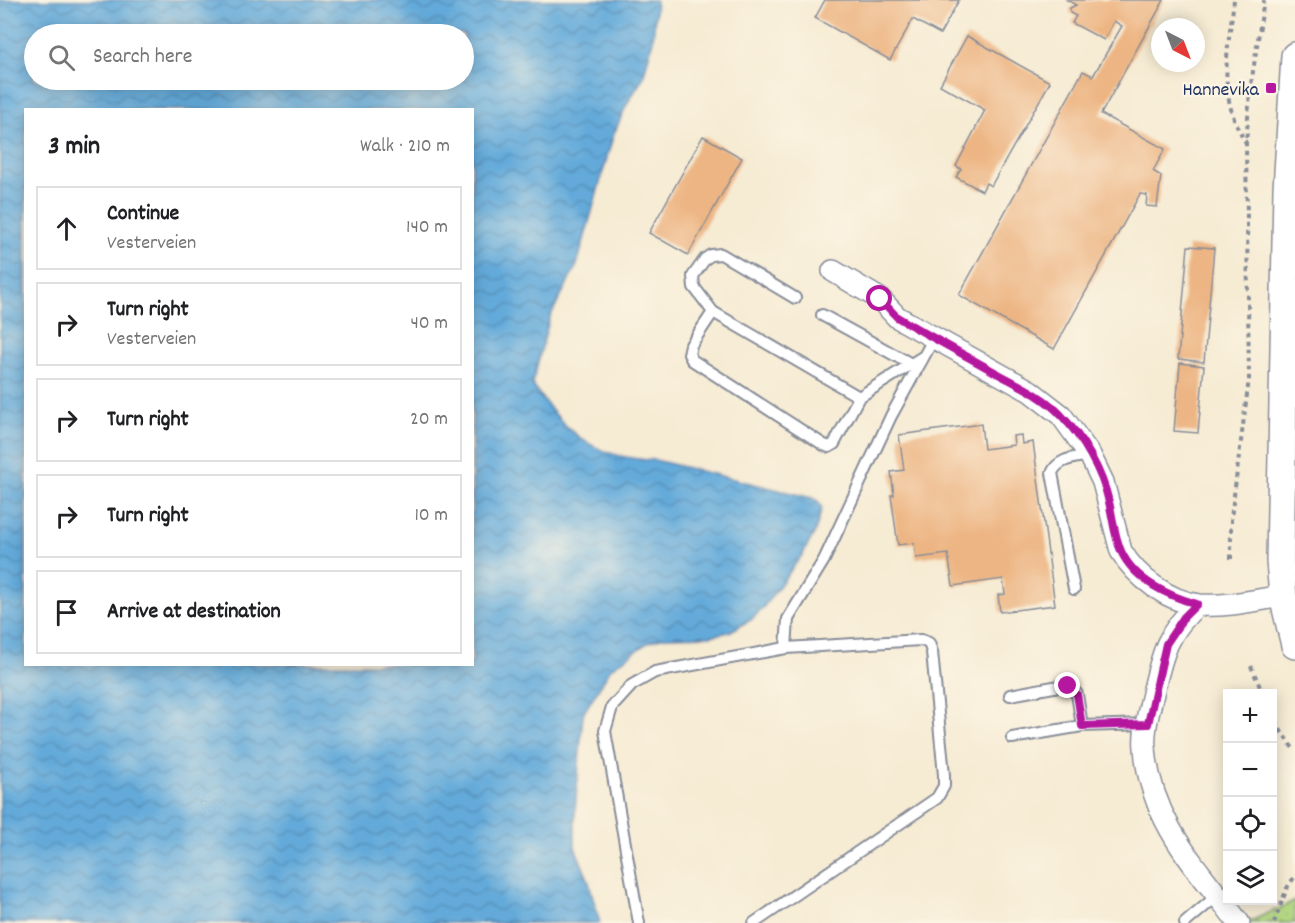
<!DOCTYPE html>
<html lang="en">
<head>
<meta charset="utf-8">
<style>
  :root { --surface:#fff; --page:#f2f2f2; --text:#202124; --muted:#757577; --line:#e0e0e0 }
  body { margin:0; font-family:Dekko,sans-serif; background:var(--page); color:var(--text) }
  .controls { position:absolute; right:18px; bottom:18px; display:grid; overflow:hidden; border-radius:0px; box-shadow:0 3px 15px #0003 }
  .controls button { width:54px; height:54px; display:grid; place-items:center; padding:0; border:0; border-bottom:2px solid var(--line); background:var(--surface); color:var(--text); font:30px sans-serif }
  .compass { position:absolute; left:1151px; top:18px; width:54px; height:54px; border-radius:50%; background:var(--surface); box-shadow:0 3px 15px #0003; rotate:138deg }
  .stop { position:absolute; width:18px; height:18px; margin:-14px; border:4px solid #b5179e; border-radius:50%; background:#fff }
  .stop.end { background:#b5179e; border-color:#fff; box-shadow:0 2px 6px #0008 }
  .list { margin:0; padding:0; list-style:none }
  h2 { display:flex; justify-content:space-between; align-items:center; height:78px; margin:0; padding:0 24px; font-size:26px }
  h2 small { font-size:20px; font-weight:400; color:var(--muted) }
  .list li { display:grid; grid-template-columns:39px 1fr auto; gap:18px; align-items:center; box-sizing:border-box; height:84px; margin:0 12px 12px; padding:0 12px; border:2px solid var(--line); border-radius:0px }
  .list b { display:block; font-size:22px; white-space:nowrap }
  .list p { margin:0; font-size:20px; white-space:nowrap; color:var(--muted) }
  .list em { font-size:20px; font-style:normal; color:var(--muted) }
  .icon { flex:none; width:33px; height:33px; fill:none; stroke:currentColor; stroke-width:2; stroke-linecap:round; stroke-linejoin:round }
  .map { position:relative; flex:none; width:1295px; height:923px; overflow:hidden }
  .search { position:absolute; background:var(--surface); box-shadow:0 3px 15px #0003; left:24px; top:24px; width:450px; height:66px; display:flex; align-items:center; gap:15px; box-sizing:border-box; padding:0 21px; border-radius:33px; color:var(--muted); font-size:22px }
  .panel { position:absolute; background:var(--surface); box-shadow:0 3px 15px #0003; left:24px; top:108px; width:450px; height:558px; border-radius:0px }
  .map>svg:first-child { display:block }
</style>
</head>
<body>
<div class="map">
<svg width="1295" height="923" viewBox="0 0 1295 923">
  <defs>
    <pattern id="park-dots" width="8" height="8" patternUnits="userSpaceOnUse" patternTransform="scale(1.5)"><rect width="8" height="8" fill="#b0d57e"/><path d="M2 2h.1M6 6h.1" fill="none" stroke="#97b76f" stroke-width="1.8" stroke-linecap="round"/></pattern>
    <pattern id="water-waves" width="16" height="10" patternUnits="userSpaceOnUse" patternTransform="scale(1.5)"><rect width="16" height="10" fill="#64aada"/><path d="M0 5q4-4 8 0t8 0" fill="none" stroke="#528bb4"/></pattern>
  </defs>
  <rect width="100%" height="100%" fill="#fcf5e5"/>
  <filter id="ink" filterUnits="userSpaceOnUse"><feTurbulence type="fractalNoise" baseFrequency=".0167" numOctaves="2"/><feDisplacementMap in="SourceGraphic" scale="12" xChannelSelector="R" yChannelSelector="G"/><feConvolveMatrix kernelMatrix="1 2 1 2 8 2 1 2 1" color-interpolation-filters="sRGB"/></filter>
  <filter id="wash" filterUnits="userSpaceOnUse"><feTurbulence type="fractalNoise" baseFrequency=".008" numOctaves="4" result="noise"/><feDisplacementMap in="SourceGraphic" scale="24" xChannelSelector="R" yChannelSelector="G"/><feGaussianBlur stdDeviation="1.35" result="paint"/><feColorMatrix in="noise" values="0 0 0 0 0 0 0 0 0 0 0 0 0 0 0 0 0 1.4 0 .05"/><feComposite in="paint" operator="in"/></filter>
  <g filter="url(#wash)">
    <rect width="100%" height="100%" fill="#f6ebd3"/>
    <path fill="url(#park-dots)" stroke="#66826e" stroke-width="1.5" d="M 1295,901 L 1295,923 L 1246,923 Z"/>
    <path fill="url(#water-waves)" stroke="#406c9c" stroke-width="1.5" fill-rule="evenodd" d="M 0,0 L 656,0 L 653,40 L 643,78 L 627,104 L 613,136 L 577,265 L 550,317 L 532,384 C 565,433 595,459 655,460 L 812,498 L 817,500 L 822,508 L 815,532 L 803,554 L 762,609 L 751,620 L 729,632 L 709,636 L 663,637 L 649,642 L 611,668 L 583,714 L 575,811 L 575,847 L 588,879 L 600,923 L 0,923 ZM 34,34 L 464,34 L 464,80 L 34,80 ZM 26,110 L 472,110 L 472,664 L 26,664 Z"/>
    <g id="blocks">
      <path fill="#edb583" d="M 825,0 L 959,0 L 940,34 L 913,19 L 890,60 L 815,18 Z
        M 1067,0 L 1164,0 L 1101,114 L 1165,149 L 1153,171 L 1161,176 L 1157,207 L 1146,206 L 1147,195 L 1140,194 L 1054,349 L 959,295 L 1083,71 L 1093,76 L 1122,26 L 1114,21 L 1104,40 L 1072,23 L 1076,16 L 1070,13 L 1070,8 L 1076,5 Z
        M 967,36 L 1050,82 L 991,186 L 986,183 L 982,191 L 956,177 L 961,169 L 956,166 L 985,110 L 940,85 Z
        M 703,136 L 742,158 L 688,255 L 649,233 Z
        M 1188,246 L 1214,248 L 1204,362 L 1178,359 Z
        M 1180,363 L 1204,366 L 1198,433 L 1174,431 Z
        M 981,424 L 984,449 L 1014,445 L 1013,436 L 1021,435 L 1022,444 L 1033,442 L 1055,605 L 1000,612 L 998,595 L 1005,594 L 1003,579 L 953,586 L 948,554 L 916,558 L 914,543 L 898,545 L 891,495 L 894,495 L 891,472 L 904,470 L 899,435 Z"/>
    </g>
  </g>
  <g filter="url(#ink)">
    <use href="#blocks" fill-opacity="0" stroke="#888d98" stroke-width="1.5"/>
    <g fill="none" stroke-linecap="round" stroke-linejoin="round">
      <g stroke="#888d98" stroke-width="14">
        <path id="service" d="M 795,298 L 721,254 L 711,255 L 705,259 L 693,276 L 694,287 L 713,312 L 859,397 L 924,356
          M 713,312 L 691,345 L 689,354 L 692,360 L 824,445 L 829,447 L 834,444 L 859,397
          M 822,315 L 911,364
          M 1074,589 L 1052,473 C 1058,458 1076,458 1090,455
          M 786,648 L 788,619 L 824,560 L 891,416 L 934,338
          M 1010,695 L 1059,686 L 1068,686 L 1077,694 L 1082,726
          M 1012,738 L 1082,726 L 1147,724
          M 639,923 L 605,731 L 612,707 L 632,685 L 655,672 L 786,648 L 921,640 L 929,643 L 932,652 L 944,775 L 944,786 L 937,798 L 754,923
          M 1185,923 L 1218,895"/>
      </g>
      <g stroke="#888d98" stroke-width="24">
        <path id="minor" d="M 833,271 L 880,299 L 897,317 L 1030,391 L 1061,415 L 1090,455 L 1103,482 L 1121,551 C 1136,577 1169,602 1200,605 C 1227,607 1256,600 1283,596
          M 1197,605 C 1168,632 1163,651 1154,689 C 1150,708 1143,729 1145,748 C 1150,821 1197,868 1239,923"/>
      </g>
      <g stroke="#888d98" stroke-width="30">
        <path id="tertiary" d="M 1295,56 L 1287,189 L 1280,561 L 1283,596 L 1295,645"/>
      </g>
      <path stroke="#888d98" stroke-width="4" stroke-dasharray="4.5 4.5" stroke-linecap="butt" d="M 1234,0 C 1230,35 1221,74 1231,109 C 1234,121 1240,132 1246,143
        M 1231,559 L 1231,518 L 1249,379 L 1246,144 L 1250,91 L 1264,0
        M 1251,666 L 1263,694
        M 1272,713 L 1282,733 L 1295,751
        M 1274,923 L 1287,888 L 1295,876"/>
      <use href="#service" stroke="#fff" stroke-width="10"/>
      <use href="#minor" stroke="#fff" stroke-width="21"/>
      <use href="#tertiary" stroke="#fff" stroke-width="27"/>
    </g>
  </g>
  <g fill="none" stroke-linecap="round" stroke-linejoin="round" filter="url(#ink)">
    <path stroke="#b5179e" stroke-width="8" d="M 880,299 L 897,317 C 929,336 961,353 993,371 C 1016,384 1043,395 1061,415 C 1083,438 1102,471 1109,502 C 1113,518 1114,535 1121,551 C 1134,580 1168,596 1197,604 L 1184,617 L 1166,644 L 1148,724 L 1082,726 L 1077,694 L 1068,686"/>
  </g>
  <rect fill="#b5179e" stroke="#fcf5e5" stroke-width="2" x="1265" y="82" width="12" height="12" rx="3"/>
  <g text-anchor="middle" stroke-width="4.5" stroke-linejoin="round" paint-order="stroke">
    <g font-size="20" fill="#1b2f5e" stroke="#fcf5e5" text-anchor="end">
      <text x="1259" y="95">Hannevika</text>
    </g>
  </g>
</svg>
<div class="controls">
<button>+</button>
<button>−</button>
<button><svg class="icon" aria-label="locate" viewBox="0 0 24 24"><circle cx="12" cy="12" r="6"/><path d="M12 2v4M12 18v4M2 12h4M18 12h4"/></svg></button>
<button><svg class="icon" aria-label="layers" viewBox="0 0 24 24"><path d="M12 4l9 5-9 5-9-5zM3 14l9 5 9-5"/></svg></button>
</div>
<svg class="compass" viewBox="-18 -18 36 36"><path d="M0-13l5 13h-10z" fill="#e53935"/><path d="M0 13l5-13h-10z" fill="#757577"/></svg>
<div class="stop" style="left:880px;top:299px"></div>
<div class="stop end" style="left:1068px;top:686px"></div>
<div class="search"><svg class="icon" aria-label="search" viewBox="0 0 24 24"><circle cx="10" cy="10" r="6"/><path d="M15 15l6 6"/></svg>Search here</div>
<section class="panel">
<h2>3 min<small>Walk · 210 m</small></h2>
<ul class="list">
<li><svg class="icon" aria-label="ahead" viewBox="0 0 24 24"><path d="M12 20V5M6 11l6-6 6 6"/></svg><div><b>Continue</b><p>Vesterveien</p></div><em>140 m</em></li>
<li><svg class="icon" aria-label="right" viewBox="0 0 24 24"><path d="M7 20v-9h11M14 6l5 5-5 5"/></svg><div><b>Turn right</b><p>Vesterveien</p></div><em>40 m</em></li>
<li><svg class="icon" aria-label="right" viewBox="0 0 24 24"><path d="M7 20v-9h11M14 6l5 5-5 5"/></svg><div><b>Turn right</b></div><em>20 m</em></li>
<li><svg class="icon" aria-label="right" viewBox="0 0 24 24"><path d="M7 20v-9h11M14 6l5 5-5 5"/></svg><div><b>Turn right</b></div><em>10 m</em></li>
<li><svg class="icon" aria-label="arrive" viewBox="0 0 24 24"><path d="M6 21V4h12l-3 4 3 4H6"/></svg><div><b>Arrive at destination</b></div></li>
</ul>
</section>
</div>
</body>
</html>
